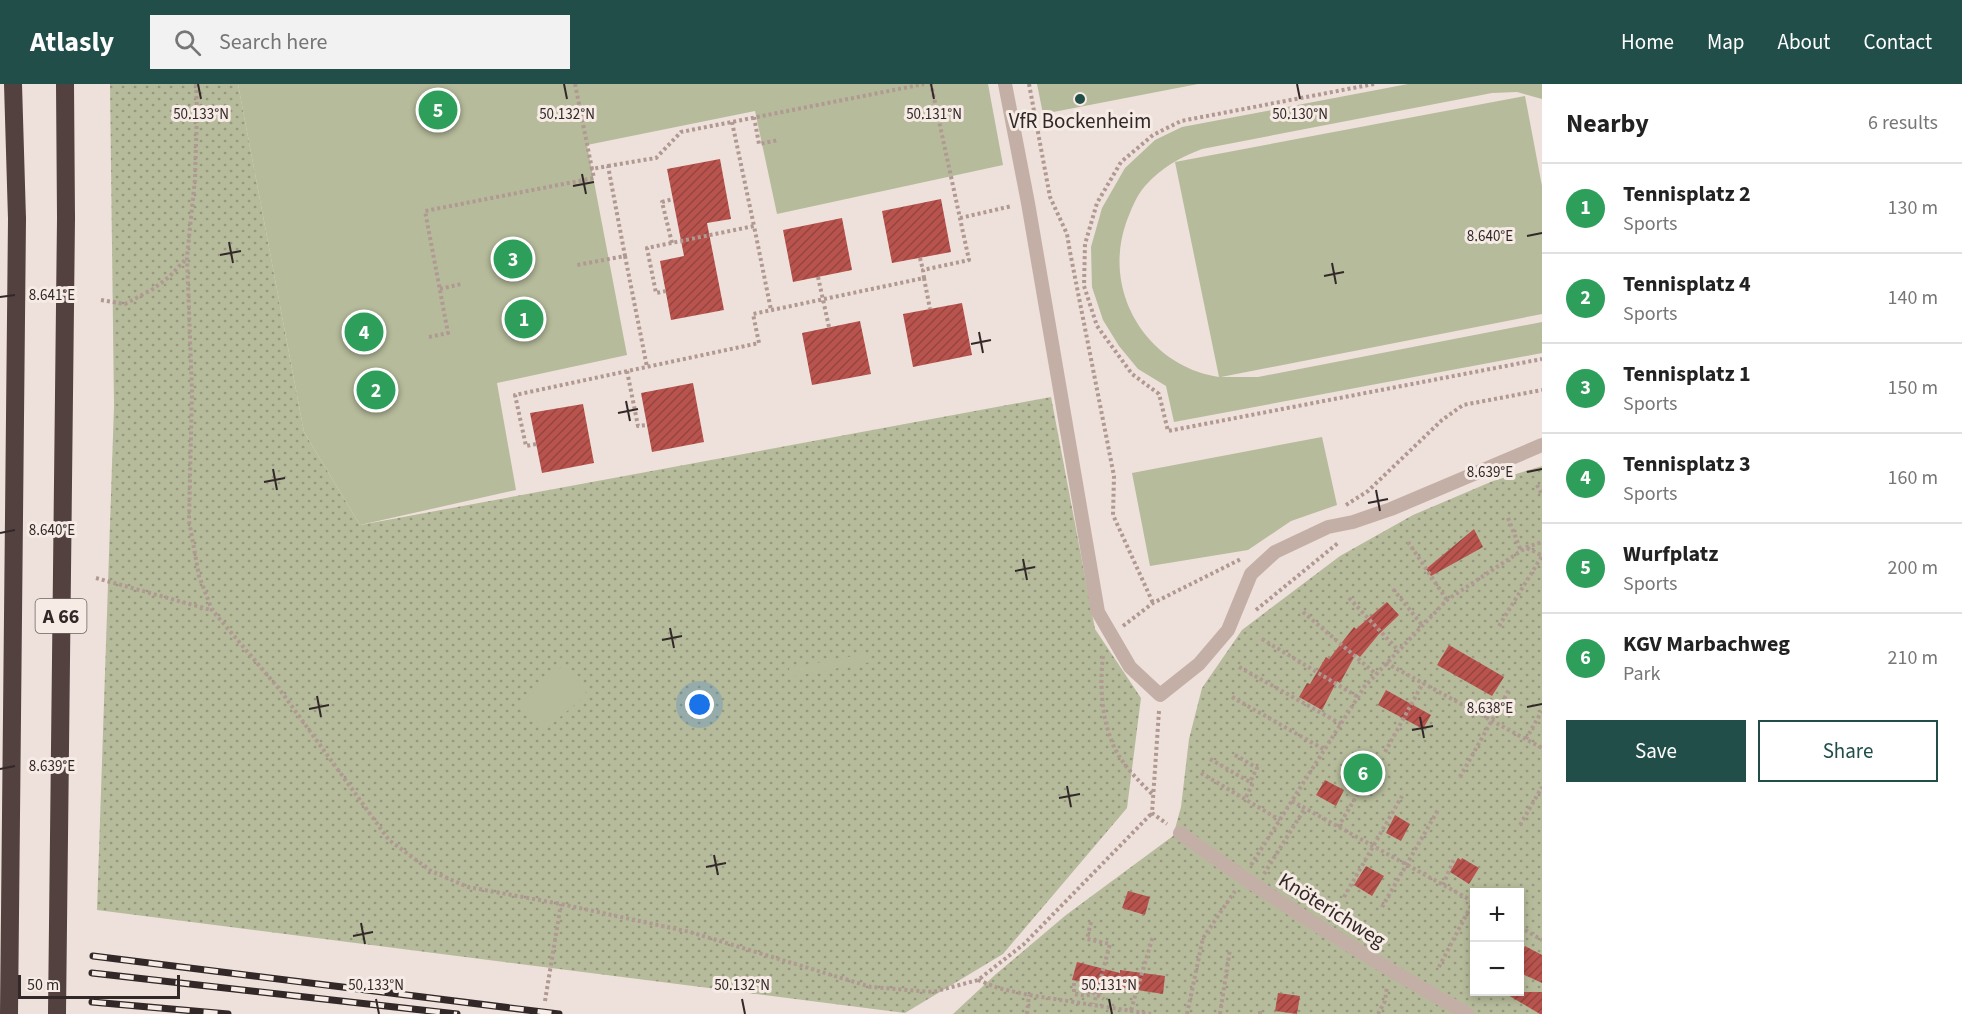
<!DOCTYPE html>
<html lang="en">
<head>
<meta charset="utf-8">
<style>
  :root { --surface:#fff; --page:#f2f2f2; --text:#222; --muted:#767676; --line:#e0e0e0; --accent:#214e49 }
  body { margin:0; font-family:"Source Sans 3",sans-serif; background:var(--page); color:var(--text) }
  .controls { position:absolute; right:18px; bottom:18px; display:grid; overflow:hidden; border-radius:0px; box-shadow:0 3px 9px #0003 }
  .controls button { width:54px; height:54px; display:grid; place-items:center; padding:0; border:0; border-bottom:2px solid var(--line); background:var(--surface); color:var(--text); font:30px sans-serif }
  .scale { position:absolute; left:18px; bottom:15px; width:162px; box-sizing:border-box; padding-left:6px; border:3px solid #322827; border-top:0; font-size:16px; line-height:21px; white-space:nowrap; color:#322827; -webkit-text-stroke:4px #f6ebe5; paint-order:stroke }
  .you { position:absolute; left:700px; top:621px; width:21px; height:21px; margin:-15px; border:4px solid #fff; border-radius:50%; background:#1a73e8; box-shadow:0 0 0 9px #1a73e833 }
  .badge { display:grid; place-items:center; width:39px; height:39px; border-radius:50%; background:var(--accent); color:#fff; font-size:20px; font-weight:700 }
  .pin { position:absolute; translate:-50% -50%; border:3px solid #fff; box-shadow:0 2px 6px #0006 }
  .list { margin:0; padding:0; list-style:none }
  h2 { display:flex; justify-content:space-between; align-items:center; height:78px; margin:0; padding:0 24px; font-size:26px }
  h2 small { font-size:20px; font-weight:400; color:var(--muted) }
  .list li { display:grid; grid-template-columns:39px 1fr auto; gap:18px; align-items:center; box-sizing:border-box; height:90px; padding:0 24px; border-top:2px solid var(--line) }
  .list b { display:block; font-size:22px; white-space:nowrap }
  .list p { margin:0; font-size:20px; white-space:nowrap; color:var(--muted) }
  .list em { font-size:20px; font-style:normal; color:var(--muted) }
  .actions { display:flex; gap:12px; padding:18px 24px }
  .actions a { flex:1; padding:14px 0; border:2px solid var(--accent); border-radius:0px; text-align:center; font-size:21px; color:var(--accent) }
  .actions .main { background:var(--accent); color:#fff }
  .icon { flex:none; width:33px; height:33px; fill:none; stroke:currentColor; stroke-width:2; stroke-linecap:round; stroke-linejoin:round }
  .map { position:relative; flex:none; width:1542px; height:930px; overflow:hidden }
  header { display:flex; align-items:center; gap:36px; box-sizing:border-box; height:84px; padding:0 30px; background:var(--accent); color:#fff }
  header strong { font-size:28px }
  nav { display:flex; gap:33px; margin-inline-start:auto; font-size:21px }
  .search { width:420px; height:54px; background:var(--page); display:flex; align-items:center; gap:15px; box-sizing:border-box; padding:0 21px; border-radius:0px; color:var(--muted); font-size:22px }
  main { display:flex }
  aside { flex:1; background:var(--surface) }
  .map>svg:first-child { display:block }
</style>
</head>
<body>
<header>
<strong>Atlasly</strong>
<div class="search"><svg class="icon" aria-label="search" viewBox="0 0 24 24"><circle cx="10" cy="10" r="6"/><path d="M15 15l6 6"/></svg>Search here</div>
<nav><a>Home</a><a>Map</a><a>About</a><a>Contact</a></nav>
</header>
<main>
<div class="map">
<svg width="1542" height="930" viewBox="0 0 1542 930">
  <defs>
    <pattern id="park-dots" width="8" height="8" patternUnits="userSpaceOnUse" patternTransform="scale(1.5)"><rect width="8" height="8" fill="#b6bb9b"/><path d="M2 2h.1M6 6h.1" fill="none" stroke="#95987e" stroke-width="1.8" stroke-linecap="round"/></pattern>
    <pattern id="building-hatch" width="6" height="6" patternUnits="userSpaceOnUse" patternTransform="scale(1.5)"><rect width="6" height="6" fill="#b8534d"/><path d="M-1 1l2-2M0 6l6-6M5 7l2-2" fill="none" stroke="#964540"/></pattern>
  </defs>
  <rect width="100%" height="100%" fill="#eee0da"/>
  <path fill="url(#park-dots)" fill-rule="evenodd" d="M 110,0 L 238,0 L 304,348 L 360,441 L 1051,313 L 1095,545 L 1141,614 L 1127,724 L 1003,870 L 905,929 L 97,826 L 114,322 Z
    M 1542,382 L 1542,930 L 953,930 L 996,890 L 1066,831 L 1173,752 L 1181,723 L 1189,655 L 1202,604 L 1242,546 L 1340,472 L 1413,431 L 1493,397 ZM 1474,808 L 1520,808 L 1520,908 L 1474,908 Z"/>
  <path fill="#b6bb9b" d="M 238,0 L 988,0 L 1003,81 L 777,130 L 755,27 L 587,61 L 627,271 L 497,299 L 516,406 L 360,441 L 304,348 Z
    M 1037,0 L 1198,0 L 1043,30 Z
    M 1408,0 L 1542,0 L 1542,15 L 1517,8 L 1492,9 L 1202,65 C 1180,73 1161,84 1145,102 C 1136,112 1131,126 1126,139 C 1102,208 1147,282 1219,293 L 1175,78 L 1525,12 L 1542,102 L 1542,230 L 1221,293 L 1258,293 L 1542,238 L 1542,269 L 1174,338 L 1166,302 L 1138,285 L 1119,262 L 1103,236 L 1092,203 L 1091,163 L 1102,124 L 1125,84 L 1155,56 L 1182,43 Z
    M 1322,353 L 1337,421 L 1291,437 L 1248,466 L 1150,482 L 1132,389 Z
    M 870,569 L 871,578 L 790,593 L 789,584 Z
    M 563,582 L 587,610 L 544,647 L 520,619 Z"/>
  <path fill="url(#building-hatch)" d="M 720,75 L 731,135 L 707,139 L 724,226 L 671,236 L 660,177 L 684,172 L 667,85 Z
    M 941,115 L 951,168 L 892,179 L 882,127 Z
    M 842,134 L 852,186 L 793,198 L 783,146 Z
    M 962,219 L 972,271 L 913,283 L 903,230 Z
    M 860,237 L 871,290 L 812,301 L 802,249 Z
    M 693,299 L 704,358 L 652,368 L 641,309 Z
    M 583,320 L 594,379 L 542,389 L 530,329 Z
    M 1474,445 L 1483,463 L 1431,492 L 1426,485 Z
    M 1387,518 L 1399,531 L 1379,550 L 1360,573 L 1356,570 L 1340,599 L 1337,597 L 1322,626 L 1299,613 L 1307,599 L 1310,600 L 1326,573 L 1329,575 L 1354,543 L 1356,545 Z
    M 1449,561 L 1504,593 L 1492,612 L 1437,581 Z
    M 1386,606 L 1431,631 L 1423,645 L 1378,621 Z
    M 1325,696 L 1344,706 L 1336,722 L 1316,711 Z
    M 1395,731 L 1410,740 L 1401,757 L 1386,749 Z
    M 1458,774 L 1461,776 L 1462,774 L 1479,784 L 1469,800 L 1450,788 Z
    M 1366,782 L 1384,792 L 1372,812 L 1354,801 Z
    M 1128,807 L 1150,813 L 1145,831 L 1122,824 Z
    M 1525,862 L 1542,871 L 1542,899 L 1520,889 L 1520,871 Z
    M 1077,878 L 1120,889 L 1120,886 L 1165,892 L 1163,910 L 1072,896 Z
    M 1503,908 L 1542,908 L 1542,930 L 1540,930 Z
    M 1278,909 L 1300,912 L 1297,930 L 1275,927 Z"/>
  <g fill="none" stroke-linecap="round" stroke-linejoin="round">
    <path stroke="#b09992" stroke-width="4" stroke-dasharray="3 3" stroke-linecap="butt" d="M 196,0 L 197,28 L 195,95 L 187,173 L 192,308 L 189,437 L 199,492 L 212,526 L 280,606 L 389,756 L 431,787 L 468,803 L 561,820 L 690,848 L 871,903 L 933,908 L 978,896 L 1024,860 L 1152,729
      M 575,0 L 592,85 L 608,82 L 625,172 L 577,181
      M 1029,0 L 1050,113 L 1067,150 L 1070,168 L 1114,392 L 1113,431 L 1153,519
      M 1374,0 L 1181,37 L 1153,51 L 1121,78 L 1097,119 L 1085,160 L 1084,202 L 1097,242 L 1132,290 L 1159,310 L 1168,347 L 1542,275
      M 754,33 L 759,60 L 779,56
      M 732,38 L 754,142
      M 608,82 L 656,74 L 681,48 L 924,0
      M 960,134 L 1012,122
      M 672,159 L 662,118 L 673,115
      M 625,172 L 647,283
      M 920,174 L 923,186
      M 818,193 L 829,243
      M 924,194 L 930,225
      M 440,205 L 461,200
      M 666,207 L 656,209 L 647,164 L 754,142 L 771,226
      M 101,216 L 125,220 L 153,205 L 169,193 L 187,174
      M 429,253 L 448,249 L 425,127 L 594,94 L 592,85
      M 627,287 L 638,342 L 647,341
      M 536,360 L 526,362 L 515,311 L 759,259 L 753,230 L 924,194 L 923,186 L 969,176 L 931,0
      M 1537,401 L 1542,411
      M 1346,421 L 1368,407 L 1442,336 L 1463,321 L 1542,306
      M 1508,434 L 1521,467
      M 1408,458 L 1447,516
      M 1527,464 L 1541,471
      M 96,494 L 211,526
      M 1393,505 L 1422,541
      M 1349,514 L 1398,566
      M 1256,526 L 1338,459
      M 1303,528 L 1376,590
      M 1123,542 L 1153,519 L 1241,475
      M 1499,542 L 1542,472
      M 1262,555 L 1358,613
      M 1103,572 C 1100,598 1101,630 1111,655 C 1118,677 1137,695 1153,711
      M 1386,579 L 1542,664
      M 1239,583 L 1341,640
      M 1232,613 L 1325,666
      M 1159,627 L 1152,729 L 1167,740
      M 1526,655 L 1542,627
      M 1385,668 L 1423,599
      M 1235,671 L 1257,684 L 1250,698
      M 1210,675 L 1250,698 L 1252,701 L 1245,715
      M 1201,689 L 1280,736
      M 1460,693 L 1509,606
      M 1292,717 L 1474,818
      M 1520,741 L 1542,703
      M 1338,743 L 1371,688
      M 1251,781 L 1365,602 L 1447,516 L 1527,463 L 1542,458
      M 1264,790 L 1305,724
      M 1443,801 L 1454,775
      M 1344,813 L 1402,712
      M 1382,823 L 1438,726
      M 1091,838 L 1087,855 L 1110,860 L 1094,920
      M 1520,843 L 1542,856
      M 1439,883 L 1473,818
      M 978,896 L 998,904 L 1029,911 L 1151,930
      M 1074,899 L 1074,910 L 1086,912 L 1094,909
      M 1089,903 L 1091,907 L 1104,915
      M 545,917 L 561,820
      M 1131,926 L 1153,852
      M 1027,930 L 1029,911
      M 1187,930 L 1203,854 L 1235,807
      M 1220,930 L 1230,865
      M 1260,930 L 1260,925
      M 1378,930 L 1385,917 L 1387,903"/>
    <path stroke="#c4afa7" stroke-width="14" d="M 1005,0 L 1028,119 L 1098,528 L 1130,583 L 1160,611 L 1199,580 L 1228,546 L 1251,490 L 1275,468 L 1328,443 L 1353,438 L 1391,425 L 1542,361
      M 1180,749 C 1272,816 1369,875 1468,930"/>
    <path stroke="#52413f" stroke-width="18" d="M 13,0 L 17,135
      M 65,0 L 66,134"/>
    <g stroke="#322827" stroke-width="7">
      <path id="rail" d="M 93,872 L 559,930
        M 92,889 L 457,930
        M 92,918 L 228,930"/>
    </g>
    <use href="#rail" stroke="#f6ebe5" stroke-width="4.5" stroke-dasharray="14" stroke-linecap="butt"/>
    <path stroke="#52413f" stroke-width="18" d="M 9,930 L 17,135
      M 57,930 L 66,134"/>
  </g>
  <path fill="none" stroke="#322827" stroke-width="2" d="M 198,0 L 201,15M 564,0 L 567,15M 931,0 L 934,15M 1297,0 L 1300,15M 582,90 L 586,110M 573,102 L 594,98M 1527,152 L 1542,149M 229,158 L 233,179M 220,171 L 241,167M 1332,179 L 1336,200M 1324,192 L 1344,188M 0,213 L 15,211M 979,248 L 983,269M 971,260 L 991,256M 626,317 L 630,337M 618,329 L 638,325M 273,385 L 277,406M 1527,388 L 1542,385M 264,398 L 285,394M 1376,406 L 1380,427M 1368,419 L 1388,415M 0,449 L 15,446M 1023,475 L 1027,496M 1015,487 L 1035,483M 670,544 L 674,564M 662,556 L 682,552M 317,612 L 321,633M 1527,623 L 1542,620M 309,625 L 329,621M 1420,633 L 1424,654M 1412,646 L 1433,642M 0,685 L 15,682M 1067,702 L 1071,723M 1059,714 L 1080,710M 714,771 L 718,791M 706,783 L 726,779M 361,839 L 365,860M 353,852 L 373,848M 376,915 L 379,930M 742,915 L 745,930M 1109,915 L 1112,930"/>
  <circle fill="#214e49" stroke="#f6ebe5" stroke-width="2" cx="1080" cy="15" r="6"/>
  <g text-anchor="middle" stroke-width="6" stroke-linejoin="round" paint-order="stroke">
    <rect fill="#f6ebe5" stroke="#6d6260" stroke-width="1.5" x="35.5" y="515" width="51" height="34" rx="4.5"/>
    <g font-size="20" font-weight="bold" fill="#322827">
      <text x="61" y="539">A 66</text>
    </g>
    <g font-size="21" fill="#322827" stroke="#f6ebe5">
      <text x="1080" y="44">VfR Bockenheim</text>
    </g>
    <g font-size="21" fill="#322827" stroke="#f6ebe5">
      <text transform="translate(1332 826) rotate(32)" y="7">Knöterichweg</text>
    </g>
  </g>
  <g font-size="15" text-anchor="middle" fill="#322827" stroke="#f6ebe5" stroke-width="6" stroke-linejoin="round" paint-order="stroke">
    <text x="201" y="35">50.133°N</text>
    <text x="567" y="35">50.132°N</text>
    <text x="934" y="35">50.131°N</text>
    <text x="1300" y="35">50.130°N</text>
    <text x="1490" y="157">8.640°E</text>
    <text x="52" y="216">8.641°E</text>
    <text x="1490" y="393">8.639°E</text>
    <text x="52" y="451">8.640°E</text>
    <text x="1490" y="629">8.638°E</text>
    <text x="52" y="687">8.639°E</text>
    <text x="376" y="906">50.133°N</text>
    <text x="742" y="906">50.132°N</text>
    <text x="1109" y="906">50.131°N</text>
  </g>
</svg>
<div class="controls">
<button>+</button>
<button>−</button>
</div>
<div class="scale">50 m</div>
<div class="you"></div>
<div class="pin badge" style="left:524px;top:235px;background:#2e9e5b">1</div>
<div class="pin badge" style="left:376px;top:306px;background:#2e9e5b">2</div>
<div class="pin badge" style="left:513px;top:175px;background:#2e9e5b">3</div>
<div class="pin badge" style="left:364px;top:248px;background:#2e9e5b">4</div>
<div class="pin badge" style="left:438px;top:26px;background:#2e9e5b">5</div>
<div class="pin badge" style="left:1363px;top:689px;background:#2e9e5b">6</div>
</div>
<aside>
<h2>Nearby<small>6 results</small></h2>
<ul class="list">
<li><span class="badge" style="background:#2e9e5b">1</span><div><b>Tennisplatz 2</b><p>Sports</p></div><em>130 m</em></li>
<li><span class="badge" style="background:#2e9e5b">2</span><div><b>Tennisplatz 4</b><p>Sports</p></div><em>140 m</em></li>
<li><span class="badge" style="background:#2e9e5b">3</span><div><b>Tennisplatz 1</b><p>Sports</p></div><em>150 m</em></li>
<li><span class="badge" style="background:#2e9e5b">4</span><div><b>Tennisplatz 3</b><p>Sports</p></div><em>160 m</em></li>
<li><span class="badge" style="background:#2e9e5b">5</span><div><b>Wurfplatz</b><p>Sports</p></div><em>200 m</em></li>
<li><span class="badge" style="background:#2e9e5b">6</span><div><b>KGV Marbachweg</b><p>Park</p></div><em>210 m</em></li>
</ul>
<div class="actions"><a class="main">Save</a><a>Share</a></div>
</aside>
</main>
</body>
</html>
